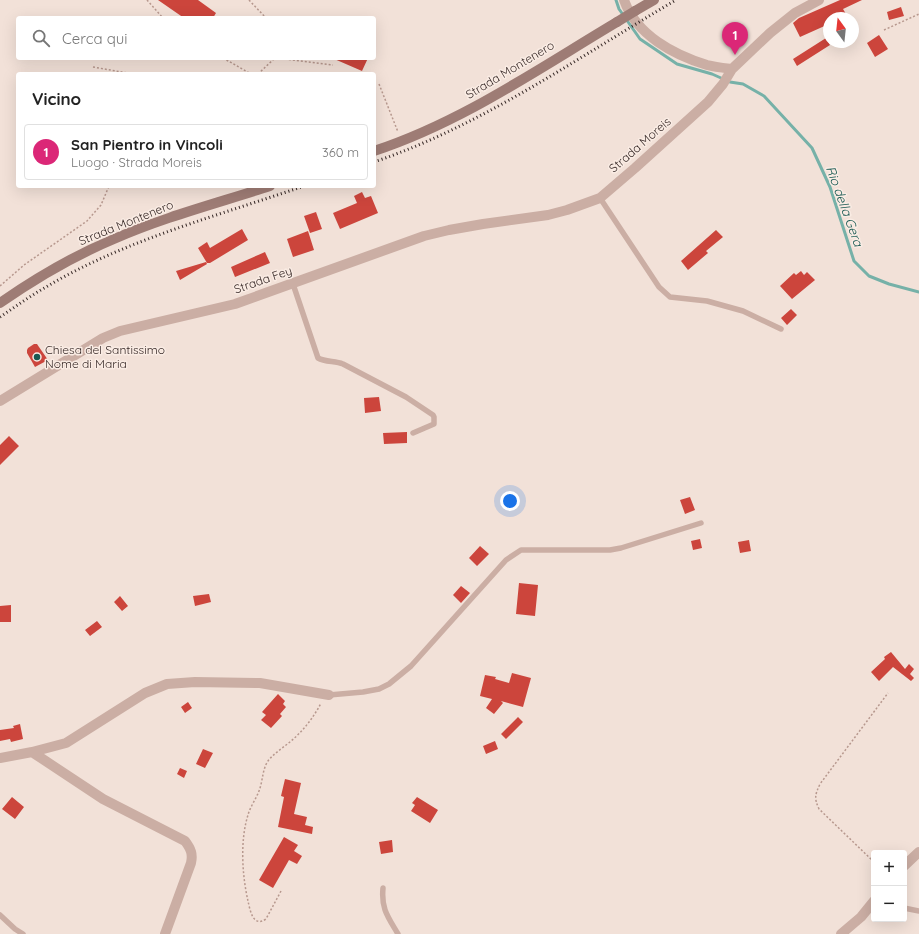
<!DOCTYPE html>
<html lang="it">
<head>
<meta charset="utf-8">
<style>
  :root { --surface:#fff; --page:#f6f6f6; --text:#222; --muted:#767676; --line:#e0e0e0; --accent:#db2777 }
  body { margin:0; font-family:Quicksand,sans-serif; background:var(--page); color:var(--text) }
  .controls { position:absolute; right:12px; bottom:12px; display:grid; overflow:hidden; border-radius:4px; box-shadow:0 4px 16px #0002 }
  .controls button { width:36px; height:36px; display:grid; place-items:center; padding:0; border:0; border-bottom:1px solid var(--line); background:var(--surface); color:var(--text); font:20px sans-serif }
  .compass { position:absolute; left:823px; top:12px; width:36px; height:36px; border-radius:50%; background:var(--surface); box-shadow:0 4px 16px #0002; rotate:345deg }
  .you { position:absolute; left:510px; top:501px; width:14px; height:14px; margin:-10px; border:3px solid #fff; border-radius:50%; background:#1a73e8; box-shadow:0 0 0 6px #1a73e833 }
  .badge { display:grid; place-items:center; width:26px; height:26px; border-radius:50%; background:var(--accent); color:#fff; font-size:13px; font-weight:700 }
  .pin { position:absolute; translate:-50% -33px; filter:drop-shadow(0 1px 2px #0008) }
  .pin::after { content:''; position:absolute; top:21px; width:14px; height:12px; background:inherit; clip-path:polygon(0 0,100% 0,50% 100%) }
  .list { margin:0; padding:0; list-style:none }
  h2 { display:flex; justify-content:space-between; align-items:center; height:52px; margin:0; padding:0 16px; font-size:17px }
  h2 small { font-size:13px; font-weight:400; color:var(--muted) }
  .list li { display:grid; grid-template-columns:26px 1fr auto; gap:12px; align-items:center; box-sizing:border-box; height:56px; margin:0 8px 8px; padding:0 8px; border:1px solid var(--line); border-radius:4px }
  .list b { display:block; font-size:15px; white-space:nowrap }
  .list p { margin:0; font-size:13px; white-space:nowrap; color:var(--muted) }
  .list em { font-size:13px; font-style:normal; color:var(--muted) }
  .icon { flex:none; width:22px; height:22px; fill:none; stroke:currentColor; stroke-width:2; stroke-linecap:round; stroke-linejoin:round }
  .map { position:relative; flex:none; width:919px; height:934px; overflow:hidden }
  .search { position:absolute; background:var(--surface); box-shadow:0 4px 16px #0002; left:16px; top:16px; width:360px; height:44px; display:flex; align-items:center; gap:10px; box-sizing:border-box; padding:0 14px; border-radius:4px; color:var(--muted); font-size:15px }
  .panel { position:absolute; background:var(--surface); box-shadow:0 4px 16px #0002; left:16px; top:72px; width:360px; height:116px; border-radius:4px }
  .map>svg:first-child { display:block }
</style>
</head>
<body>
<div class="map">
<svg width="919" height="934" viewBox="0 0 919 934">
  <rect width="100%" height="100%" fill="#f2e1d8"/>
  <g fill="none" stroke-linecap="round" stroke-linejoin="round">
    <path stroke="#76b1a8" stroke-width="3" d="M 616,0 L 619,9 L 640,39 L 677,64 L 712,74 L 730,82 L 743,84 L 764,96 L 812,148 L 830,187 L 854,261 L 869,276 L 889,284 L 919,292"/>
  </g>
  <path fill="#cc453c" d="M 158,0 L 198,0 L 216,13 L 213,18 L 184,18 Z
    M 840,0 L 862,0 L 843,9 L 846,14 L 837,18 L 829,18 L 829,24 L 800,37 L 793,23 L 799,18 Z
    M 901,7 L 904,16 L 889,20 L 887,12 Z
    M 879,35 L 888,49 L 875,57 L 867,43 Z
    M 826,38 L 830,45 L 797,66 L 793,59 Z
    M 332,58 L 368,58 L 362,71 Z
    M 362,192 L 365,198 L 371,196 L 378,213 L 340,229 L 333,213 L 357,203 L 354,196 Z
    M 316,212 L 322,229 L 310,233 L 304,216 Z
    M 242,229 L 248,240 L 210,263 L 207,263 L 198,248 L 207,242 L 210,248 Z
    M 716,230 L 723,237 L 706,251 L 708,253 L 688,270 L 681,261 Z
    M 308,231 L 314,250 L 293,257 L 287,239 Z
    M 265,252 L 270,263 L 235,277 L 231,267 Z
    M 206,262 L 207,264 L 180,280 L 176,271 Z
    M 801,271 L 804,275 L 807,272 L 815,280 L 792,299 L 780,286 L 794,273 L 796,275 Z
    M 791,309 L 797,315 L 787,325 L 781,318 Z
    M 34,344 L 37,344 L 39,347 L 48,360 L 35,367 L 27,353 L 27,350 L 28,348 Z
    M 379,397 L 381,411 L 365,413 L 364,398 Z
    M 407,432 L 407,443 L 384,444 L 383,433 Z
    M 9,436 L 19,446 L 0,465 L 0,445 Z
    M 690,497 L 695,510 L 685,514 L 680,500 Z
    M 700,539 L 702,548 L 693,550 L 691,541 Z
    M 749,540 L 751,551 L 740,553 L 738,542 Z
    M 480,546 L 489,554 L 477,566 L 469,558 Z
    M 519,583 L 538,585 L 535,616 L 516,614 Z
    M 461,586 L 470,593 L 461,603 L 453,595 Z
    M 209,594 L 211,602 L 195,606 L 193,596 Z
    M 120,596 L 128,606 L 122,611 L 114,602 Z
    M 11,605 L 11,622 L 0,622 L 0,606 Z
    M 97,621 L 102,627 L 90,636 L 85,630 Z
    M 891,652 L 905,669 L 909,664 L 914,669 L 910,674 L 914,678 L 911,681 L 893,667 L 879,681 L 871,672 L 885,659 L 884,657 Z
    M 512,673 L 531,678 L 523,707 L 501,701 L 503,703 L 494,714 L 486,708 L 492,699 L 480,696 L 485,675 L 496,677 L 495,679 L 509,683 Z
    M 278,694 L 285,701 L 283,704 L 286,707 L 280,714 L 282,716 L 271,728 L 261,720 L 266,715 L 262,712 Z
    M 188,702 L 192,708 L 185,713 L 181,707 Z
    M 518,717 L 523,722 L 506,739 L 501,734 Z
    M 20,724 L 23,739 L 11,742 L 10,739 L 0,741 L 0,730 L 14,728 L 13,726 Z
    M 495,741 L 498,749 L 486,754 L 483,746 Z
    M 203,749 L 213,753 L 205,768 L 196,764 Z
    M 180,768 L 187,771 L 184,778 L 177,774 Z
    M 285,779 L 301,783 L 294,814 L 307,817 L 305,825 L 313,827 L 312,834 L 278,827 L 284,797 L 281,796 Z
    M 12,797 L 24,807 L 15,819 L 2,809 Z
    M 417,797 L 438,810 L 430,823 L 411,811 L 415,805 L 412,803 Z
    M 284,837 L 298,845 L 294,851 L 302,856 L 297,864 L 289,860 L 273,888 L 259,880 Z
    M 392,840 L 393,852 L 381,854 L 379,842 Z"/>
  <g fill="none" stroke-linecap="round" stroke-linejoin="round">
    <path stroke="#b7988e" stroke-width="1.5" stroke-dasharray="2 2" stroke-linecap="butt" d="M 147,0 L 163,18
      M 249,0 L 266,18
      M 884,30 L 919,14
      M 223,58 L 251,74
      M 277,58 L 333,65
      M 93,67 L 133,74
      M 258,74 L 275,58
      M 379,84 L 398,132
      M 0,286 L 24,265 L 87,221 L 101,205 L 109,186
      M 874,862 L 819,809 C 814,798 815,795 820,784 L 888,693
      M 281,891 L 266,919 C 253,928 250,910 248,901 C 242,875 240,840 248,815 C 250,807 256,799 259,791 C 263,781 262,770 268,761 C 274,753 283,748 291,741 C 303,731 314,717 321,703"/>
    <path stroke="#cbaea4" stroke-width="5.5" d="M 600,198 L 659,287 L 670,297 L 707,301 L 743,311 L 781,329
      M 293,284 L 318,358 C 325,362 335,361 343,364 L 406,397 L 433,415 L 434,417 L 434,424 L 413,433
      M 329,695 L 363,692 L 379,689 L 389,684 L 411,666 L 506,560 L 521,550 L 610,550 L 621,548 L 701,523
      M 383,888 C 381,909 388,917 398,934
      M 904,908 L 919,911
      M 0,915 L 15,929 L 23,934"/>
    <path stroke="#cbaea4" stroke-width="10" d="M 624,0 C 636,35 674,55 707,65 C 715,67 724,68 732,69
      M 0,401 L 103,338 L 120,331 L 235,304 L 424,236 L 449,230 L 483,224 L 548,215 L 567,210 L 600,198 L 635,168 L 708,102 L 723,84 L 732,69 L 770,33 L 795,13 L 819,0
      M 32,752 L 103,799 L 185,841 C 191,849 193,854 191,863 L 165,934
      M 0,758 L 32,752 L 66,743 L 145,693 L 167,684 L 195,682 L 260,683 L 329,695
      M 904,866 L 919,852
      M 841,934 L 861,917 L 874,901"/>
    <path stroke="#9e7c75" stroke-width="10" d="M 635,11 L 654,0
      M 374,151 C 462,122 538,69 617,22
      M 0,303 C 36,278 73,256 114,239 C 164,217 218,203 270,186"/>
    <path stroke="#362826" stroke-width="3" stroke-dasharray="1 3" stroke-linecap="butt" d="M 374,162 C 483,125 577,58 676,0
      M 0,317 C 15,307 30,296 46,287 C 125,240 217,216 304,186"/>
    <path stroke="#9e7c75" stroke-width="10" d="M 617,22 L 635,11"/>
  </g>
  <circle fill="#195952" stroke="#faece4" stroke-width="1.5" cx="37" cy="357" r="4"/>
  <g text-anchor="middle" stroke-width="3" stroke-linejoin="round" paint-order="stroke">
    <g font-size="12" fill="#362826" stroke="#faece4">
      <text transform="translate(510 70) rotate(-31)" y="4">Strada Montenero</text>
      <text transform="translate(640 145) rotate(-41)" y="4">Strada Moreis</text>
      <text transform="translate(126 223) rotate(-22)" y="4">Strada Montenero</text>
      <text transform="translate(263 280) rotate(-19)" y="4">Strada Fey</text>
    </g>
    <g font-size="12" fill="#362826" stroke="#faece4" text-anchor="start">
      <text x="45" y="354">Chiesa del Santissimo<tspan x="45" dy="14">Nome di Maria</tspan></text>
    </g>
    <g font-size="13" font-style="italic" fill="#195952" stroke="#faece4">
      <text transform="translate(845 206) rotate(70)" y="5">Rio della Gera</text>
    </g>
  </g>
</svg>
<div class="controls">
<button>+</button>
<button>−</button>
</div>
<svg class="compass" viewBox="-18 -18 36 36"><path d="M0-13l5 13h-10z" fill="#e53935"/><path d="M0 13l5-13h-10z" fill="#767676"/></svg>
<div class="you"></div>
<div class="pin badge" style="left:735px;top:55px">1</div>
<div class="search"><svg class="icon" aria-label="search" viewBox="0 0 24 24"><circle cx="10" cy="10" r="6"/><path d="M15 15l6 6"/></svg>Cerca qui</div>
<section class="panel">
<h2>Vicino<small></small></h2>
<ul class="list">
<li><span class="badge">1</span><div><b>San Pientro in Vincoli</b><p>Luogo · Strada Moreis</p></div><em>360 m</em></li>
</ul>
</section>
</div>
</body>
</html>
